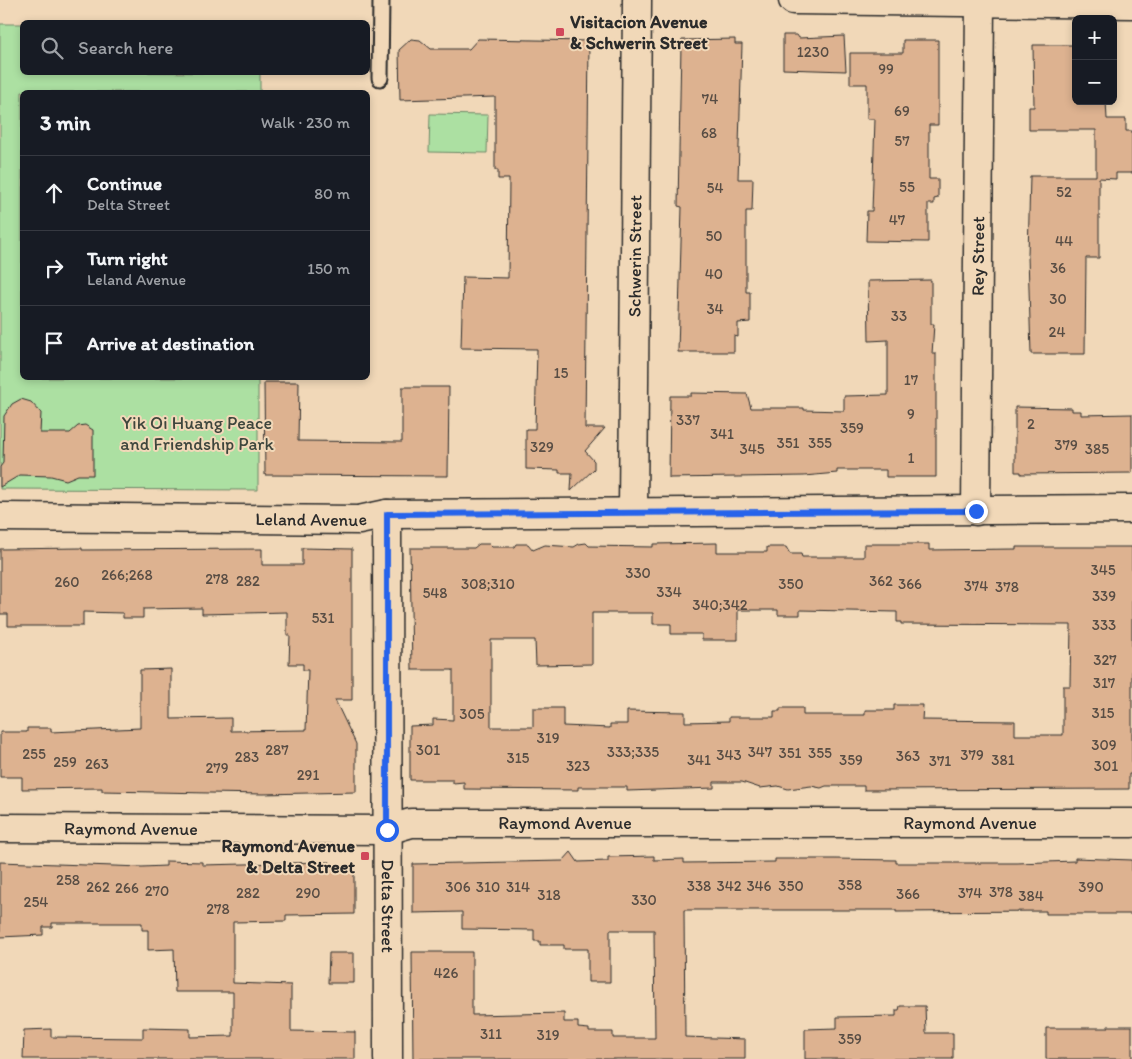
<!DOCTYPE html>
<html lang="en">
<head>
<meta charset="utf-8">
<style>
  :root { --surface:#171b24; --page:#242831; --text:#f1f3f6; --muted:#9ea1a6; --line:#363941 }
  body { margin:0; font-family:Itim,sans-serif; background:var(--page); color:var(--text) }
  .controls { position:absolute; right:15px; top:15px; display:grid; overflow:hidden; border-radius:8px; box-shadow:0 2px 8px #0003 }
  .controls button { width:45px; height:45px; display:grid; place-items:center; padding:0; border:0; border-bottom:1px solid var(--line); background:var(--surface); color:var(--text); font:25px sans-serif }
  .stop { position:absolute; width:15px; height:15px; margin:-11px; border:4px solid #2563eb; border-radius:50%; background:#fff }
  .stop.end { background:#2563eb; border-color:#fff; box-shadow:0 1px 5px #0008 }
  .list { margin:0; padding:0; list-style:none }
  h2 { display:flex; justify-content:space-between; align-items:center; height:65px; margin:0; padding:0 20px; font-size:21px }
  h2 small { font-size:16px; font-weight:400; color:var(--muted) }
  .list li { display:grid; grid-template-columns:32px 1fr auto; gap:15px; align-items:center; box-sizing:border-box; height:75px; padding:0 20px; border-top:1px solid var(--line) }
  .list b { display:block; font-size:19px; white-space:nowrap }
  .list p { margin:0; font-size:16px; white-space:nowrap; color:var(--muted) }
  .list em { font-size:16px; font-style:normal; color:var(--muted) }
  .icon { flex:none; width:28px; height:28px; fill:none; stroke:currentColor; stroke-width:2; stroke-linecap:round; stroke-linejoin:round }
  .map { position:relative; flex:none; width:1132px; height:1059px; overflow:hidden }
  .search { position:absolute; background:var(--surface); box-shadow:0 2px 8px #0003; left:20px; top:20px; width:350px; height:55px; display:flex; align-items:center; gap:12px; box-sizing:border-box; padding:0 18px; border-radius:8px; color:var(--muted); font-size:19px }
  .panel { position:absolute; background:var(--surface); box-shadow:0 2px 8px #0003; left:20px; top:90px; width:350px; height:290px; border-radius:8px }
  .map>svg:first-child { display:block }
</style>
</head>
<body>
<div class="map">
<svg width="1132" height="1059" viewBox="0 0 1132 1059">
  <rect width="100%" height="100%" fill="#f1d8b8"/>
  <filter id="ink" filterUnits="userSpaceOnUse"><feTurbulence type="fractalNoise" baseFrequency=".02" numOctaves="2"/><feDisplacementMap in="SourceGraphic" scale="10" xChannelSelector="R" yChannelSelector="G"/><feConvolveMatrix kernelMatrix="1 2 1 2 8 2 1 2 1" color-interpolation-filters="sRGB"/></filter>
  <g filter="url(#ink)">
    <path fill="#ace0a2" stroke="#6c8666" d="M 0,24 L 22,24 L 22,72 L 260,73 L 260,92 L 22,92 L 22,378 L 258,378 L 258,490 L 0,489 Z
      M 430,114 L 488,115 L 487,153 L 429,152 Z"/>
    <path fill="#ddb290" stroke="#2b2b2b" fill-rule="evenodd" d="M 783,35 L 797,35 L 799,38 L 844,36 L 846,71 L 783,69 Z
      M 411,39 L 420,40 L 431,49 L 469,49 L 478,39 L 589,41 L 585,428 L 605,428 L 585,451 L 594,461 L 594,469 L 571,491 L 572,473 L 559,473 L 559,470 L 526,469 L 526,429 L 535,429 L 537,349 L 461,348 L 463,277 L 508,278 L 509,179 L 498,179 L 498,170 L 495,170 L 495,97 L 400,100 L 399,50 Z
      M 735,39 L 735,44 L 742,44 L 738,179 L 753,179 L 752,211 L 746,211 L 746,292 L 750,292 L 750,322 L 738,323 L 738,337 L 734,336 L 734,352 L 678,352 L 682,207 L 678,206 L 681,45 L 682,40 Z
      M 903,40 L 938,40 L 938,125 L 929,125 L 929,179 L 938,179 L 938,198 L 934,199 L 934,204 L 928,204 L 928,242 L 866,241 L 867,211 L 872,211 L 875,119 L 867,119 L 867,84 L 850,84 L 850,53 L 903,53 Z
      M 1033,45 L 1076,45 L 1076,101 L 1106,101 L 1107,119 L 1126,119 L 1126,131 L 1132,131 L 1132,173 L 1116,173 L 1116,179 L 1099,178 L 1099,258 L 1086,258 L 1085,354 L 1031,354 L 1028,256 L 1030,176 L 1096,176 L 1096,130 L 1029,130 L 1029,107 L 1034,107 Z
      M 931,280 L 931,324 L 934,324 L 932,354 L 936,354 L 936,477 L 886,477 L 886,470 L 837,470 L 837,473 L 804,476 L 669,478 L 670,396 L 691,396 L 691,393 L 747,394 L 751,408 L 804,408 L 804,410 L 844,411 L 844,396 L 888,395 L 888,340 L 869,341 L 868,281 Z
      M 264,382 L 299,382 L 298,441 L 402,442 L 402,387 L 449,387 L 448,476 L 265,475 Z
      M 21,399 L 31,402 L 41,413 L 40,433 L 70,433 L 78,426 L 85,425 L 93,430 L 93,475 L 78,475 L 66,480 L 51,476 L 20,475 L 0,487 L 0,467 L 3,463 L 4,416 L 12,404 Z
      M 1015,407 L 1072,408 L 1072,411 L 1081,411 L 1081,415 L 1132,414 L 1132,473 L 1021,474 L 1021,472 L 1015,472 Z
      M 586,543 L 589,546 L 653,547 L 653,544 L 717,543 L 717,552 L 767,552 L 767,547 L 786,547 L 790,554 L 801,554 L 802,557 L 864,557 L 864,544 L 929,544 L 929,550 L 1016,549 L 1016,547 L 1132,547 L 1132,774 L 1129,774 L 1129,789 L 864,790 L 864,786 L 826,786 L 821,788 L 811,786 L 788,789 L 778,786 L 760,788 L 742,782 L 714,782 L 714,788 L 627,791 L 627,787 L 578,787 L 578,790 L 464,789 L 464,782 L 453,783 L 453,780 L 410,780 L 410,726 L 433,725 L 433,719 L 453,720 L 453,670 L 412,670 L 410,548 L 474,548 L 479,544 L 489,544 L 492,547 L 514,547 L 516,544 L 528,544 L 533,550 L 545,545 L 574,547 L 579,544 ZM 738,610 L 778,610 L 778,615 L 800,615 L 800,610 L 897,612 L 897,622 L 901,622 L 901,624 L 1071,625 L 1070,686 L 1063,686 L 1063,735 L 1015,735 L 1015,721 L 922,720 L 923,705 L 894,705 L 894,710 L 865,710 L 865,715 L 803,715 L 803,708 L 780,708 L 780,711 L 774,711 L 774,717 L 729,717 L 729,721 L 685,722 L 685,712 L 627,711 L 627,724 L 610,724 L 610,728 L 563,726 L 563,708 L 533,708 L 533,727 L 491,727 L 491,640 L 535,640 L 536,665 L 592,664 L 592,613 L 653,613 L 653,624 L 671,624 L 671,634 L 702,634 L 702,640 L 738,640 Z
      M 82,548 L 82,550 L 262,549 L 262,565 L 302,565 L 302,548 L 352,549 L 352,700 L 335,700 L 356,744 L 356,792 L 263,794 L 102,791 L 102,788 L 22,789 L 22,777 L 0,777 L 0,732 L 27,732 L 27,728 L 51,728 L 51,732 L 140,728 L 140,670 L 171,669 L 171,719 L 231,718 L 231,731 L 306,730 L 308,670 L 303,670 L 303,664 L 289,664 L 290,635 L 287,635 L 287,612 L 202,614 L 202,608 L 143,609 L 143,618 L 123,618 L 123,613 L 83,612 L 83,626 L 8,626 L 8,614 L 0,614 L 0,549 Z
      M 571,852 L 578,862 L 608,861 L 608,857 L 654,856 L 654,860 L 684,859 L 684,863 L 775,862 L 775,859 L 835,859 L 896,860 L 896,863 L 1017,863 L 1075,861 L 1075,858 L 1132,860 L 1132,914 L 1046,914 L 1046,911 L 896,912 L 896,910 L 684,910 L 685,1037 L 745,1039 L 745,1059 L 413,1059 L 412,952 L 472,952 L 472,1015 L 564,1013 L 564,1022 L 578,1022 L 578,1028 L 589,1029 L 589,1032 L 613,1032 L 613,1038 L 655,1038 L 654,930 L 610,930 L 610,982 L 588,982 L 588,949 L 564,949 L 564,945 L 540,945 L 540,941 L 534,941 L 534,930 L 462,929 L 462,912 L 413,913 L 413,864 L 563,861 Z
      M 166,861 L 202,862 L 202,865 L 330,862 L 330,868 L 354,868 L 354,914 L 286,915 L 286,921 L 233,922 L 233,983 L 291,985 L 291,1031 L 355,1032 L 355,1059 L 23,1059 L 24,1030 L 51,1029 L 51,1037 L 143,1038 L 143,1028 L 190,1029 L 190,1037 L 233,1036 L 233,992 L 175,992 L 174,949 L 148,950 L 148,930 L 142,930 L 142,923 L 52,923 L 52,927 L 43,927 L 43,935 L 0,937 L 0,862 L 142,867 L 166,866 Z
      M 329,953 L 354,953 L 354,983 L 328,983 Z
      M 900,1006 L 925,1006 L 926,1033 L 953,1033 L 953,1059 L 805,1059 L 805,1029 L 837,1028 L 837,1017 L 896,1016 L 896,1010 L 899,1010 Z
      M 1108,1026 L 1132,1026 L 1132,1059 L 1046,1059 L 1046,1028 L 1108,1028 Z"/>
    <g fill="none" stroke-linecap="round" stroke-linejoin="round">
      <g stroke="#2b2b2b" stroke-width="19">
        <path id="service" d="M 380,78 L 381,0"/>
      </g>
      <g stroke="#2b2b2b" stroke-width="31">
        <g id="minor">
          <path id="s1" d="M 633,511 L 637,0"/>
          <path id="s2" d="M 976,511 L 980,0"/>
          <path id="s3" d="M 387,514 L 388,1059"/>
          <path id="s4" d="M 0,517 L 359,520 L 387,514 L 1132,509"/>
          <path id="s5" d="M 0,828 L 387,830 L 411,823 L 1132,823"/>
        </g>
      </g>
      <g stroke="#2b2b2b" stroke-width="31">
        <path id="tertiary" d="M 793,0 L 1132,4"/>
      </g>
      <use href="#service" stroke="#f1d8b8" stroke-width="15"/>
      <use href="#minor" stroke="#f1d8b8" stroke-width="28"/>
      <use href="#tertiary" stroke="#f1d8b8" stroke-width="28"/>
    </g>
  </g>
  <g fill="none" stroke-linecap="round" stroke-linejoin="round" filter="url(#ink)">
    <path stroke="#2563eb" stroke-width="6" d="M 387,830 L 387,514 L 976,511"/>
  </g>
  <g fill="#d1495b" stroke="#f1d8b8" stroke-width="2">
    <rect x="555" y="27" width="10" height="10" rx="2.5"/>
    <rect x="360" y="851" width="10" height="10" rx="2.5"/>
  </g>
  <g text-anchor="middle" stroke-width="4" stroke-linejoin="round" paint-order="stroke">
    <g font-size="15" fill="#584d44">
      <text x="813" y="57">1230</text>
      <text x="886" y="74">99</text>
      <text x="710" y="104">74</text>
      <text x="902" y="116">69</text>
      <text x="709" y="138">68</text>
      <text x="902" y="146">57</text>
      <text x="907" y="192">55</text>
      <text x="715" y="193">54</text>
      <text x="1064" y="197">52</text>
      <text x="897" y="225">47</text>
      <text x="714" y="241">50</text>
      <text x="1064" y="246">44</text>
      <text x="1058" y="273">36</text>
      <text x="714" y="279">40</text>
      <text x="1058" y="304">30</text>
      <text x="715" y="314">34</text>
      <text x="899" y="321">33</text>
      <text x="1057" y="337">24</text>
      <text x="561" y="378">15</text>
      <text x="911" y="385">17</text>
      <text x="911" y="419">9</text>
      <text x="688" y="425">337</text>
      <text x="1031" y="429">2</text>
      <text x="852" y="433">359</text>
      <text x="722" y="439">341</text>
      <text x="788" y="448">351</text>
      <text x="820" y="448">355</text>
      <text x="1066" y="450">379</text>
      <text x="542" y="452">329</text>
      <text x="752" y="454">345</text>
      <text x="1097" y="454">385</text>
      <text x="911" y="463">1</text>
      <text x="1103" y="575">345</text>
      <text x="638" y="578">330</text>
      <text x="127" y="580">266;268</text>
      <text x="217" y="584">278</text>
      <text x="248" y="586">282</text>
      <text x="881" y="586">362</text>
      <text x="67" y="587">260</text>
      <text x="488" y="589">308;310</text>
      <text x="791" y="589">350</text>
      <text x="910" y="589">366</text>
      <text x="976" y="591">374</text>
      <text x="1007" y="592">378</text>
      <text x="669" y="597">334</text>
      <text x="435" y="598">548</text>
      <text x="1104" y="601">339</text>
      <text x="720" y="610">340;342</text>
      <text x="323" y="623">531</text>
      <text x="1104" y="630">333</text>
      <text x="1105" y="665">327</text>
      <text x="1104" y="688">317</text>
      <text x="1103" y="718">315</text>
      <text x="472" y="719">305</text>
      <text x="548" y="743">319</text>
      <text x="1104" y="750">309</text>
      <text x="277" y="755">287</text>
      <text x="428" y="755">301</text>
      <text x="633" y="757">333;335</text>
      <text x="760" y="757">347</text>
      <text x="790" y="758">351</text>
      <text x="820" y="758">355</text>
      <text x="34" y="759">255</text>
      <text x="729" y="760">343</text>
      <text x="972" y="760">379</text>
      <text x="908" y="761">363</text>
      <text x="247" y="762">283</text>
      <text x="518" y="763">315</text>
      <text x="699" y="765">341</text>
      <text x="851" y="765">359</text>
      <text x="1003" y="765">381</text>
      <text x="940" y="766">371</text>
      <text x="65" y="767">259</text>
      <text x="97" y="769">263</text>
      <text x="578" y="771">323</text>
      <text x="1106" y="771">301</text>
      <text x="217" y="773">279</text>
      <text x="308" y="780">291</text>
      <text x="68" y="885">258</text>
      <text x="850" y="890">358</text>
      <text x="699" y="891">338</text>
      <text x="729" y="891">342</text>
      <text x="759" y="891">346</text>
      <text x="791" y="891">350</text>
      <text x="98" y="892">262</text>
      <text x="458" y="892">306</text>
      <text x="488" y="892">310</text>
      <text x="518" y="892">314</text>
      <text x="1091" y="892">390</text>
      <text x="127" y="893">266</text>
      <text x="157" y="896">270</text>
      <text x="1001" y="897">378</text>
      <text x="248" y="898">282</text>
      <text x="308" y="898">290</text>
      <text x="970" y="898">374</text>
      <text x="908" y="899">366</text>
      <text x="549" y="900">318</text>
      <text x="1031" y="901">384</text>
      <text x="644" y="905">330</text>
      <text x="36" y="907">254</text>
      <text x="218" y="914">278</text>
      <text x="446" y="978">426</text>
      <text x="491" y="1039">311</text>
      <text x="548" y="1040">319</text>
      <text x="850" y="1044">359</text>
    </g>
    <g font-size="18" font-weight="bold" fill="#2b2b2b" stroke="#f1d8b8" text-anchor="start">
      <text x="570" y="28">Visitacion Avenue<tspan x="570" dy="21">&amp; Schwerin Street</tspan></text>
      <text x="355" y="852" text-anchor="end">Raymond Avenue<tspan x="355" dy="21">&amp; Delta Street</tspan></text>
    </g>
    <g font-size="18" fill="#2b2b2b" stroke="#f1d8b8">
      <text dy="6" stroke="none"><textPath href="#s1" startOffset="255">Schwerin Street</textPath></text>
      <text dy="6" stroke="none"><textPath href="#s2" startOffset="255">Rey Street</textPath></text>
      <text dy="6" stroke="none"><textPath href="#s4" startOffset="311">Leland Avenue</textPath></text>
      <text dy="6" stroke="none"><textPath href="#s5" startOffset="566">Raymond Avenue</textPath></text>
      <text dy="6" stroke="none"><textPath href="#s5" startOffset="971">Raymond Avenue</textPath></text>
      <text dy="6" stroke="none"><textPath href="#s5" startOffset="131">Raymond Avenue</textPath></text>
      <text dy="6" stroke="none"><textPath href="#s3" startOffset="392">Delta Street</textPath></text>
    </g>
    <g font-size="18" fill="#3e463d" stroke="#f1d8b8">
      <text x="197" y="429">Yik Oi Huang Peace<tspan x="197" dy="21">and Friendship Park</tspan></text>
    </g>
  </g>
</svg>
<div class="controls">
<button>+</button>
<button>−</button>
</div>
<div class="stop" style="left:387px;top:830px"></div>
<div class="stop end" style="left:976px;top:511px"></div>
<div class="search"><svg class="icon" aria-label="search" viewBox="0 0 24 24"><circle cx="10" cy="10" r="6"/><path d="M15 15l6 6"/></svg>Search here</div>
<section class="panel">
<h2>3 min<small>Walk · 230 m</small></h2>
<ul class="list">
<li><svg class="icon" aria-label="ahead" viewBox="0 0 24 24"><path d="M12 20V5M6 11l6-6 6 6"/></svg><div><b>Continue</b><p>Delta Street</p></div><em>80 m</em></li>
<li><svg class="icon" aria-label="right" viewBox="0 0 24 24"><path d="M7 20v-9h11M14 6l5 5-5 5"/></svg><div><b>Turn right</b><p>Leland Avenue</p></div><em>150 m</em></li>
<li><svg class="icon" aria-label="arrive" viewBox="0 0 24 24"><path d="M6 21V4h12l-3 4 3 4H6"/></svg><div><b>Arrive at destination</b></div></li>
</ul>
</section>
</div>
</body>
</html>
